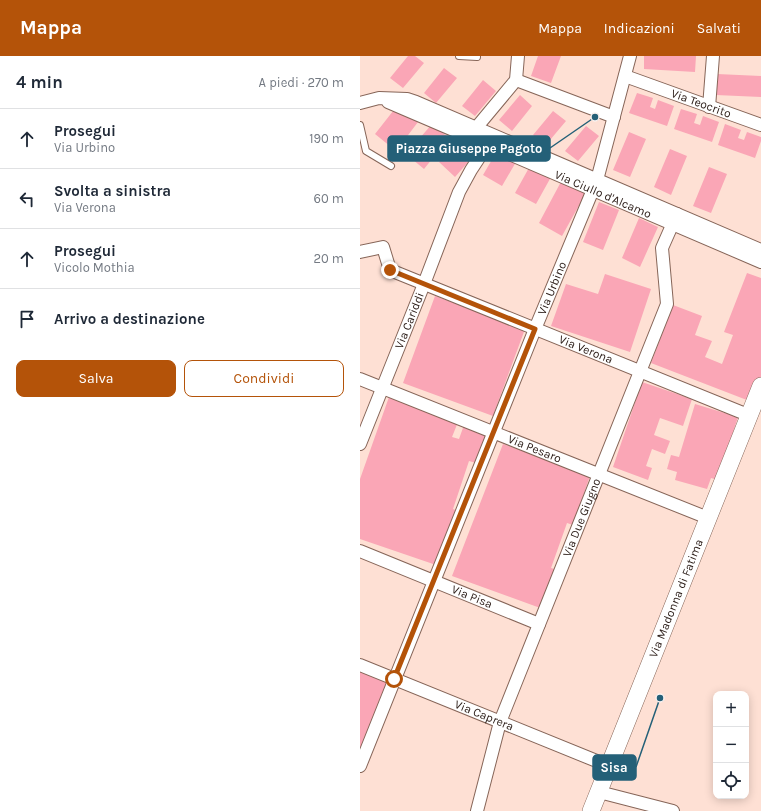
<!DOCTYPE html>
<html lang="it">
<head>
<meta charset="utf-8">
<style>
  :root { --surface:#fff; --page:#f6f6f7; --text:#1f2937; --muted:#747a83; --line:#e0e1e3; --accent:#b45309 }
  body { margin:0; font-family:Karla,sans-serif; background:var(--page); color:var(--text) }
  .controls { position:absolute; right:12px; bottom:12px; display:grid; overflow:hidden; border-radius:8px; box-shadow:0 2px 10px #0003 }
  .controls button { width:36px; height:36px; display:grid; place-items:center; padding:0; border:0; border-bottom:1px solid var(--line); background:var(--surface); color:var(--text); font:20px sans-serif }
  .stop { position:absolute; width:12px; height:12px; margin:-9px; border:3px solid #b45309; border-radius:50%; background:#fff }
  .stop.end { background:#b45309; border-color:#fff; box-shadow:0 1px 4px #0008 }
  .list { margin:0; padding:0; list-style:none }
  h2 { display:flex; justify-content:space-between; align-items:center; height:52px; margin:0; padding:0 16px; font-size:17px }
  h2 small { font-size:13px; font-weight:400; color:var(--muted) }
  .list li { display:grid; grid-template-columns:26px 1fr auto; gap:12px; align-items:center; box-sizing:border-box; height:60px; padding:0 16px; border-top:1px solid var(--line) }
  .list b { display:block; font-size:15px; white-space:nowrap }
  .list p { margin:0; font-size:13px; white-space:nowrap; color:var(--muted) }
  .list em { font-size:13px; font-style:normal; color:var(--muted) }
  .actions { display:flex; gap:8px; padding:12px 16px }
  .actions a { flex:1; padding:9px 0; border:1px solid var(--accent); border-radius:8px; text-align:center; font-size:14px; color:var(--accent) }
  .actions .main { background:var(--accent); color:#fff }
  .icon { flex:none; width:22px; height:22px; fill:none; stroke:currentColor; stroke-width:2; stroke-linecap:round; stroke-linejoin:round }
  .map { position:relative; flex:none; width:401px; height:755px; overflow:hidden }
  header { display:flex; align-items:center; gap:24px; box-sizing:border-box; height:56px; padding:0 20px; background:var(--accent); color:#fff }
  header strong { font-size:19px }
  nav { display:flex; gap:22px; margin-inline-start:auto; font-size:14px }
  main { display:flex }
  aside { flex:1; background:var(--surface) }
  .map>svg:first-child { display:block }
</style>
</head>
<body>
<header>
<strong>Mappa</strong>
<nav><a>Mappa</a><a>Indicazioni</a><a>Salvati</a></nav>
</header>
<main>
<aside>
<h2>4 min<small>A piedi · 270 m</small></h2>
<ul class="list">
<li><svg class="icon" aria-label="ahead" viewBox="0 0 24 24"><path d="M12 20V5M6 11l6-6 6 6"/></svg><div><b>Prosegui</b><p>Via Urbino</p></div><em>190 m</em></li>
<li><svg class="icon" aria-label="left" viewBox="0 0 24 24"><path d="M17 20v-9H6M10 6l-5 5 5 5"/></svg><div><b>Svolta a sinistra</b><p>Via Verona</p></div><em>60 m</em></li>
<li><svg class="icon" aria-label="ahead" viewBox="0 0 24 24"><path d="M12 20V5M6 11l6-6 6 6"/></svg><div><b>Prosegui</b><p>Vicolo Mothia</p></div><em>20 m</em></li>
<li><svg class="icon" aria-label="arrive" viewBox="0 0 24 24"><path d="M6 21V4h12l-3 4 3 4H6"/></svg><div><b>Arrivo a destinazione</b></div></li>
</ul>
<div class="actions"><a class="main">Salva</a><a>Condividi</a></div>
</aside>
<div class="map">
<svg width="401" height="755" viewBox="0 0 401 755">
  <rect width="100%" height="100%" fill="#fee0d4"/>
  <path fill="#faa6b6" d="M 48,0 L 55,0 L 64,7 L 43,32 L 30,22 Z
    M 178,0 L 201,0 L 191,27 L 171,20 Z
    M 284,0 L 336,0 L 335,16 L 284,13 Z
    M 84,12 L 97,22 L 76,47 L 64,37 Z
    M 357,18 L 401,20 L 401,41 L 356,39 Z
    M 123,24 L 136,35 L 115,60 L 102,50 Z
    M 277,37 L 293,42 L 290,51 L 295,53 L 298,44 L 314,50 L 307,70 L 269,57 Z
    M 160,39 L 172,50 L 152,75 L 139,64 Z
    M 37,50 L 58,66 L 36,95 L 15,78 Z
    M 321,53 L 337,58 L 334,67 L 340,69 L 343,60 L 359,66 L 352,86 L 314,73 Z
    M 193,55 L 206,65 L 185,90 L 173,79 Z
    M 72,68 L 89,82 L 64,113 L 46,98 Z
    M 365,68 L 381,74 L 378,82 L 384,84 L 387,76 L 401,81 L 401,85 L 395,102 L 358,89 Z
    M 226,70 L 239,80 L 218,105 L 205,95 Z
    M 269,76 L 286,83 L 270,121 L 253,114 Z
    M 101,81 L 117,96 L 95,121 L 79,106 Z
    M 310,93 L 327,100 L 311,139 L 294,131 Z
    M 137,95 L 156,106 L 142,130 L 123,119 Z
    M 170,110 L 191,121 L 176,148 L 155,137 Z
    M 349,111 L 367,118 L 351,157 L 333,150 Z
    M 203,122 L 227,135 L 202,180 L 179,167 Z
    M 239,146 L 259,154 L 243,194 L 223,186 Z
    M 279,162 L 298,171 L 280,211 L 262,202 Z
    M 387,217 L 401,222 L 401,323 L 392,346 L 291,307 L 313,249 L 342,260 L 335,279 L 352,285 L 345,301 L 362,308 L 373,279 L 364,276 Z
    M 245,218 L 291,233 L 270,296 L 191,270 L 206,228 L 238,238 Z
    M 75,240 L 165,273 L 133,360 L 43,327 Z
    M 282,326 L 332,343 L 323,370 L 300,362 L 294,379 L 310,385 L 305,398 L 292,393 L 286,410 L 292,412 L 288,424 L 253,411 Z
    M 29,341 L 98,366 L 92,381 L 99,383 L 104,369 L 127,377 L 116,407 L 109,405 L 93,453 L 98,455 L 79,510 L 0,483 L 0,423 Z
    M 335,348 L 378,361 L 358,424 L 351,422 L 347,433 L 315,424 L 317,416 L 307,413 L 311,399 L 319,401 Z
    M 143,388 L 230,420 L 213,469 L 207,467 L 191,512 L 198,514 L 183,553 L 92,520 Z
    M 0,616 L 28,627 L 0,696 Z"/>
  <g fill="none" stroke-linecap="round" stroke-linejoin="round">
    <g stroke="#866558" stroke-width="8">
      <path id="lane" d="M 99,0 L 117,1
        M 0,69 L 6,95 L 31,110"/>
    </g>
    <g stroke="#866558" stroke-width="14">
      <g id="street">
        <path id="s1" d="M 265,20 L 401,69"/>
        <path d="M 156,24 L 254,61"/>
        <path id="s2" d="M 28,46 L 401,206"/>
        <path d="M 0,47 L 19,42 L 47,43 L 56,46 L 401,194"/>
        <path d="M 349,51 L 353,0"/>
        <path d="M 116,72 L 156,24 L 158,0"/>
        <path id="s3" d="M 0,196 L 23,191 L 30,214 L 388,359"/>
        <path id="s4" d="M 0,323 L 348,462"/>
        <path id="s5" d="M 0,388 L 64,228 L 99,136 L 111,114 L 132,82"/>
        <path id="s6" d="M 0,495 L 179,568"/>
        <path id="s7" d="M 0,609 L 249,710"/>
        <path id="s8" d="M 0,710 L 175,273 L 237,124 L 270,0"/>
        <path d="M 239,736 L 313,755"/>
        <path id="s9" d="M 117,755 L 140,666 L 307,248 L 302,192 L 317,158"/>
      </g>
    </g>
    <g stroke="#866558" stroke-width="18">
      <g id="secondary">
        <path id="s10" d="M 231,755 L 401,330"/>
      </g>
    </g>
    <use href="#lane" stroke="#fff" stroke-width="6"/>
    <use href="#street" stroke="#fff" stroke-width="12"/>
    <use href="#secondary" stroke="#fff" stroke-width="17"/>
  </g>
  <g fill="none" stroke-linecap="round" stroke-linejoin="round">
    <path stroke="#b45309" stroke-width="5" d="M 30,214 L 175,273 L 34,623"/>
  </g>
  <g text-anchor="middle" stroke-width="4" stroke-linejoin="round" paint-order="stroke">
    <g font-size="12" fill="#2e201b" stroke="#faf2f0">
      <text dy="4" stroke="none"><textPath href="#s1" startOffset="81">Via Teocrito</textPath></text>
      <text dy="4" stroke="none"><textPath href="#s2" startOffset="234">Via Ciullo d'Alcamo</textPath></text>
      <text dy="4" stroke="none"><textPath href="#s8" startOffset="515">Via Urbino</textPath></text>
      <text dy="4" stroke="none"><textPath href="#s5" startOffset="133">Via Cariddi</textPath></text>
      <text dy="4" stroke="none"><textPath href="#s3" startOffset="259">Via Verona</textPath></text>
      <text dy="4" stroke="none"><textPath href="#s4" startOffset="188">Via Pesaro</textPath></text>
      <text dy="4" stroke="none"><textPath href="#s9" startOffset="312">Via Due Giugno</textPath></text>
      <text dy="4" stroke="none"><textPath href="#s6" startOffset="121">Via Pisa</textPath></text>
      <text dy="4" stroke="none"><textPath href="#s10" startOffset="229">Via Madonna di Fatima</textPath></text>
      <text dy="4" stroke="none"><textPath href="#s7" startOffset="134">Via Caprera</textPath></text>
    </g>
  </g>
  <path fill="none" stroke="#246078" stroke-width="1.5" d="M235 61L190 92M300 642L276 711"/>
  <g fill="#246078" stroke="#faf2f0" stroke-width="1.5">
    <circle cx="235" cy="61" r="4"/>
    <circle cx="300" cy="642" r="4"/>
  </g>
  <g fill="#246078" stroke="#246078" stroke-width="1.5">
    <rect x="28" y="80" width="162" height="25" rx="4"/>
    <rect x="233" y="699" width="43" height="25" rx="4"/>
  </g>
  <g font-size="13" text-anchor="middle" font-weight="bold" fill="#fff">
    <text x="109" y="97">Piazza Giuseppe Pagoto</text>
    <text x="254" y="716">Sisa</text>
  </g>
</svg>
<div class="controls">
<button>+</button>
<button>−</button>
<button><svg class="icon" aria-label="locate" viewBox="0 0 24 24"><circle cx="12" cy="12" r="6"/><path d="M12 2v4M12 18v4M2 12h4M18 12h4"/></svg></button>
</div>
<div class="stop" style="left:34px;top:623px"></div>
<div class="stop end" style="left:30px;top:214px"></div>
</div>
</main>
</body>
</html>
